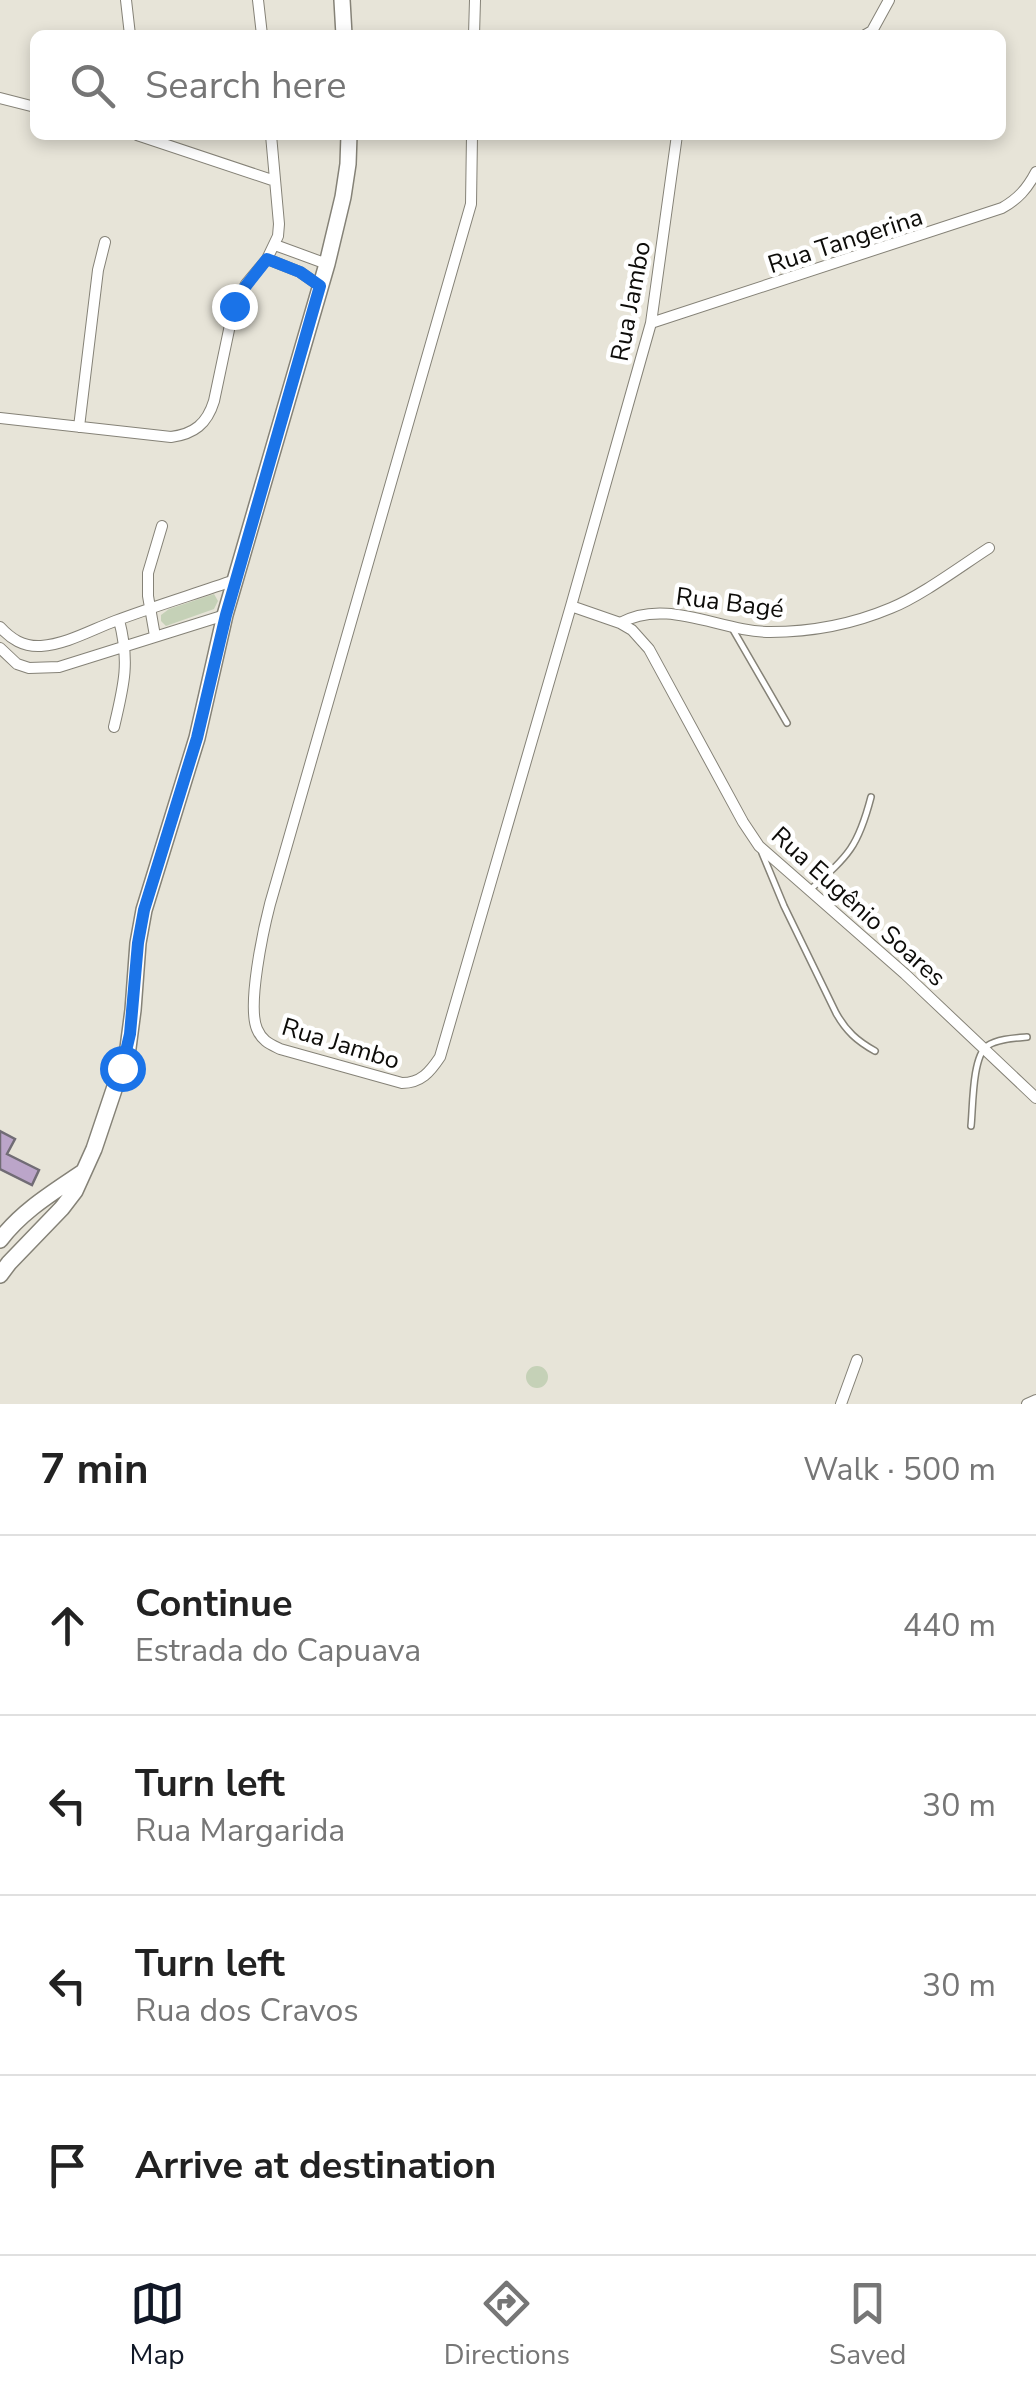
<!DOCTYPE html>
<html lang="en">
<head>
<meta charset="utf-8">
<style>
  :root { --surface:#fff; --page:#f2f2f2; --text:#222; --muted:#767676; --line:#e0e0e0; --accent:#111827 }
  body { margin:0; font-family:"Nunito Sans",sans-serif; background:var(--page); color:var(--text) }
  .stop { position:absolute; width:30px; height:30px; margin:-22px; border:8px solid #1a73e8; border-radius:50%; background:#fff }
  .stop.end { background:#1a73e8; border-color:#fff; box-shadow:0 2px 10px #0008 }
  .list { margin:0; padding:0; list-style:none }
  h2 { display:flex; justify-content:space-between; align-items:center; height:130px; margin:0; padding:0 40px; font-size:42px }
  h2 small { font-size:32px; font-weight:400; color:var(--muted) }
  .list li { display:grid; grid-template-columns:65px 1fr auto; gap:30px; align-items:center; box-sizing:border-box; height:180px; padding:0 40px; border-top:2px solid var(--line) }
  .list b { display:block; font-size:38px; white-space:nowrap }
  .list p { margin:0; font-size:32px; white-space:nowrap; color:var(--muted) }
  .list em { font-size:32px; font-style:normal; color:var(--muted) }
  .icon { flex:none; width:55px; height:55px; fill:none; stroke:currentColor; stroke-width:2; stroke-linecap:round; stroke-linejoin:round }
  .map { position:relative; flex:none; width:1036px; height:1404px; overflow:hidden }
  .search { position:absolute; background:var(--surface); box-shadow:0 5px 15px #0003; left:30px; right:30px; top:30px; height:110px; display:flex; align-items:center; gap:25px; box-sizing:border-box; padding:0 35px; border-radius:15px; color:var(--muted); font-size:38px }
  .sheet { height:850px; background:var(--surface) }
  nav { display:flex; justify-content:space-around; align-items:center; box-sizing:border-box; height:140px; border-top:2px solid var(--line); background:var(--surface); font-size:28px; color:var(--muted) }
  nav a { display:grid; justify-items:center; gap:5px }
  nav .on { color:var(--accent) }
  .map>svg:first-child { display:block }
</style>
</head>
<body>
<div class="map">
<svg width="1036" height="1404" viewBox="0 0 1036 1404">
  <rect width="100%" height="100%" fill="#e7e4d8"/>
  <path fill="#c5d1b7" d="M 214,594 L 218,601 L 214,609 L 166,626 L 161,621 L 161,615 L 169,609 Z
    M526 1377a11 11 0 1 1 22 0a11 11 0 1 1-22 0Z"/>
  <path fill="#bba5c9" stroke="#716c75" stroke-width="2.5" d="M 0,1131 L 15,1139 L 7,1154 L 39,1170 L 32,1185 L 0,1169 Z"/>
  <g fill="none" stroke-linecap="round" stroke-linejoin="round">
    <g stroke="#858277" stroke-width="8">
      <path id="lane" d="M 732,628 L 787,723
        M 762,853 L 784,906 L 836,1013 C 846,1031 857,1041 875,1051
        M 811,889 C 849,855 858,847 871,797
        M 971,1126 C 973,1108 972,1057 987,1046 C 997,1039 1015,1038 1027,1037"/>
    </g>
    <g stroke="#858277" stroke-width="12">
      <path id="street" d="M 126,0 L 130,35
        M 258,0 L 262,35
        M 474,35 L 475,0
        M 865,35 L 872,31 L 889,0
        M 0,98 L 35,107
        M 137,135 L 275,181
        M 472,135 L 471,204 L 270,904 C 263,931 247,1006 257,1029 C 262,1041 270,1044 280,1049 L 402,1083 C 421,1083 430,1072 440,1057 L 571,606 L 651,323 L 677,135
        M 275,245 L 327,264
        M 267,259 L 300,272 L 320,286
        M 651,323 L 1002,208 C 1018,199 1027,189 1036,172
        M 0,418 L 171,437 C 194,434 207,424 214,401 L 234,306 L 246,284 L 267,259 L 278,236 L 279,224 L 271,135
        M 79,427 L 98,270 L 105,242
        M 571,606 L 620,623 L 632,630 L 649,649 L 743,822 L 759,846 L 905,974 L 1036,1098
        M 620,623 C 667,597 721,632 770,632 C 810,632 853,624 891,608 C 921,596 961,566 989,548
        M 0,627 C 11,639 23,647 41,646 C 67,644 91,630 115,621 C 155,606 195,594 235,580
        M 155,636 L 148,596 L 148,573 L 162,526
        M 0,648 L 17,664 L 29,668 L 59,667 L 225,615
        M 114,727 C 124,685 130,662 119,620
        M 841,1404 L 857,1360
        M 1027,1404 L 1036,1400"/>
    </g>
    <g stroke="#858277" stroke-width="18">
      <path id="secondary" d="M 342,0 L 344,35
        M 0,1240 C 22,1211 52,1193 83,1172
        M 0,1275 L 9,1263 L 62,1208 L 75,1191 L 94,1149 L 128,1048 L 133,1010 L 138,943 L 144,910 L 197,738 L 225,615 L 327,264 L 343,197 L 348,164 L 349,135"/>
    </g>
    <use href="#lane" stroke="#fff" stroke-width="5"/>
    <use href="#street" stroke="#fff" stroke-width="10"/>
    <use href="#secondary" stroke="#fff" stroke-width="15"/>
  </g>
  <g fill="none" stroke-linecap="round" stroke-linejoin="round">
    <path stroke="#1a73e8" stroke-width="12" d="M 122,1068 L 130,1034 L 138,943 L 144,910 L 197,738 L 226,615 L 320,286 L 300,272 L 267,259 L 238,296 L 234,306"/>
  </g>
  <g text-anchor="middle" stroke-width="9" stroke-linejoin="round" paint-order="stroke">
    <g font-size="25" fill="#0d0c09" stroke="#fff">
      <text transform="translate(845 240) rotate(-18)" y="9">Rua Tangerina</text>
      <text transform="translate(630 301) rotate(-79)" y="9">Rua Jambo</text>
      <text transform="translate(730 602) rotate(7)" y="9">Rua Bagé</text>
      <text transform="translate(859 906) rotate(42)" y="9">Rua Eugênio Soares</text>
      <text transform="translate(341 1043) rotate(17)" y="9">Rua Jambo</text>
    </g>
  </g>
</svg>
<div class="stop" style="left:122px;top:1068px"></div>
<div class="stop end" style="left:234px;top:306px"></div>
<div class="search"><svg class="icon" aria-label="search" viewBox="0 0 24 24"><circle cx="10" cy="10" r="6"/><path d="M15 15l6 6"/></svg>Search here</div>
</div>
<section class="sheet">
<h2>7 min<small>Walk · 500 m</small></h2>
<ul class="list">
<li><svg class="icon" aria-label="ahead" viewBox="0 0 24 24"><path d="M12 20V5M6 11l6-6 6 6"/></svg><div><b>Continue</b><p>Estrada do Capuava</p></div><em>440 m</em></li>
<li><svg class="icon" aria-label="left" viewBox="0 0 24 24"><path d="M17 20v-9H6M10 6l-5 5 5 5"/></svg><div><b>Turn left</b><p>Rua Margarida</p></div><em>30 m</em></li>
<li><svg class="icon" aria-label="left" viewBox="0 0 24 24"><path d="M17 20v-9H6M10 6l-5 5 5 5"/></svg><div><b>Turn left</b><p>Rua dos Cravos</p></div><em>30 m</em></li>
<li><svg class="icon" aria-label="arrive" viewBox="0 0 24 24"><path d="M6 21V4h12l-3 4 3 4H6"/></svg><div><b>Arrive at destination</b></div></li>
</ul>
</section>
<nav>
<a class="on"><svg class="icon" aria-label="map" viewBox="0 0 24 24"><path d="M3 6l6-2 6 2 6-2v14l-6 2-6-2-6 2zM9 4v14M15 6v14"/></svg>Map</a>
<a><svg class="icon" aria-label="directions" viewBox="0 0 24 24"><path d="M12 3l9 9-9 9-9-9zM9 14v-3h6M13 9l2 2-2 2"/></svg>Directions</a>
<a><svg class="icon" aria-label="saved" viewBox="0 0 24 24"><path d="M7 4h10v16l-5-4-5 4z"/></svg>Saved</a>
</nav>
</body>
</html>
